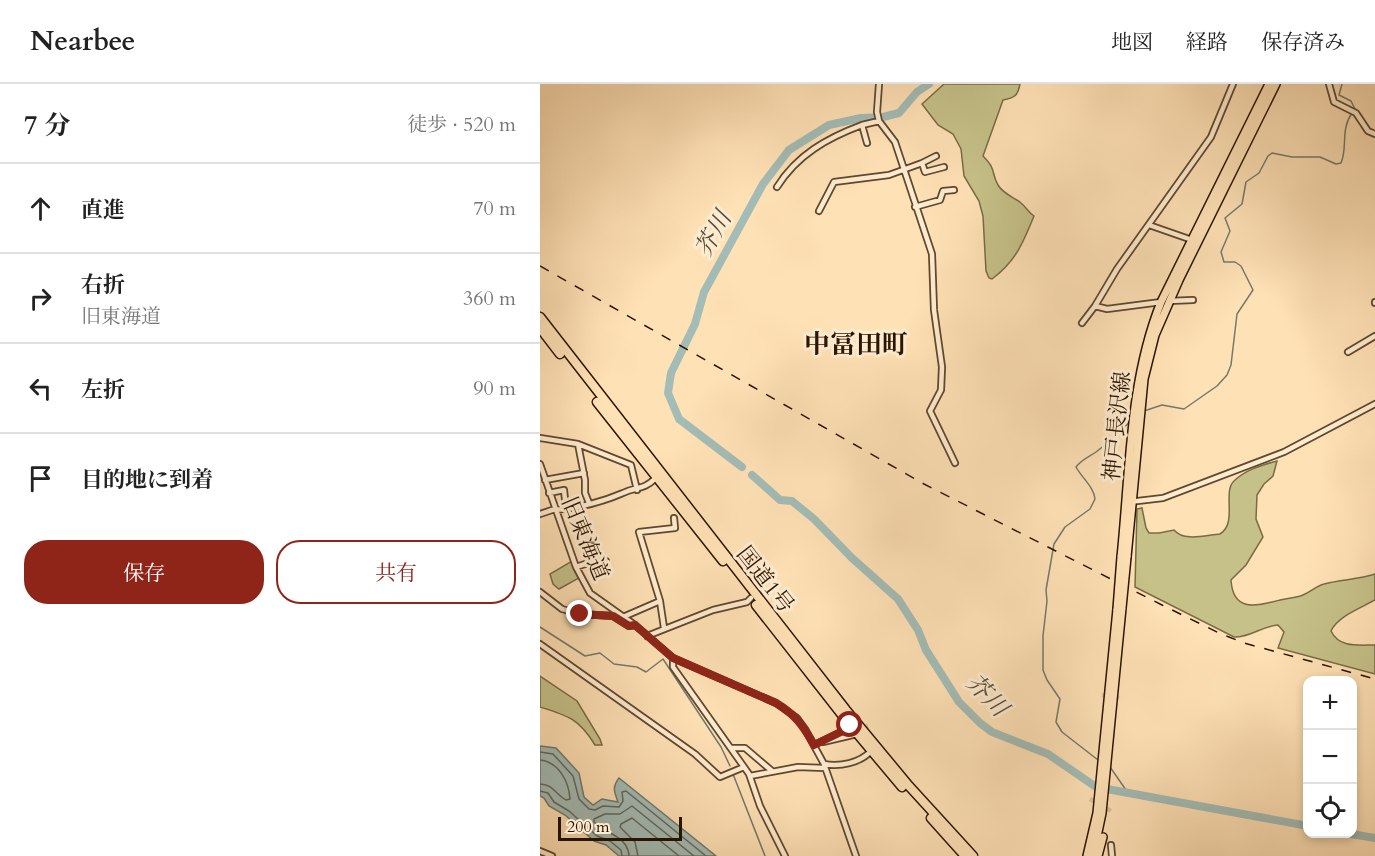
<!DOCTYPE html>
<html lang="ja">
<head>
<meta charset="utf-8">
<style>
  :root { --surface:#fff; --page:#f2f2f2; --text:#222; --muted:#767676; --line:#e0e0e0; --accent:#8f2418 }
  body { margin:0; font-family:Cardo,"Noto Serif JP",serif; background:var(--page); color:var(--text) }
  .controls { position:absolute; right:18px; bottom:18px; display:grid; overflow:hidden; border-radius:12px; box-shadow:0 3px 9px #0003 }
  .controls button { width:54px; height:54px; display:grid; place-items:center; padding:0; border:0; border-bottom:2px solid var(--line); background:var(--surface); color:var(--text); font:30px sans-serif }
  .scale { position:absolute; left:18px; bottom:15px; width:124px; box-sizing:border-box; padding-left:6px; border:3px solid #2a1501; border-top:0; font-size:16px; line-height:21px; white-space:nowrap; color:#2a1501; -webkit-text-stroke:4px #ffecd0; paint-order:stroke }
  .stop { position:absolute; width:18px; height:18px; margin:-14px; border:4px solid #8f2418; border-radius:50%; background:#fff }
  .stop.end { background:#8f2418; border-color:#fff; box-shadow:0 2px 6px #0008 }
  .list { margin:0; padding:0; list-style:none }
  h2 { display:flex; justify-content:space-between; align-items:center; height:78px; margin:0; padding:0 24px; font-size:26px }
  h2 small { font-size:20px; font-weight:400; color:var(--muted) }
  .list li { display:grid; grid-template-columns:39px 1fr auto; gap:18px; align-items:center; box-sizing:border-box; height:90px; padding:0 24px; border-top:2px solid var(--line) }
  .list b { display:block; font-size:22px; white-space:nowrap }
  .list p { margin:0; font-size:20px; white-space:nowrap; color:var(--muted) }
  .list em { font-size:20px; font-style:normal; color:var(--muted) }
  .actions { display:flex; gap:12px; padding:18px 24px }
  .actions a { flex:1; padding:14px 0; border:2px solid var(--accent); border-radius:24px; text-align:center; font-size:21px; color:var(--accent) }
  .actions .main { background:var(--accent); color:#fff }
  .icon { flex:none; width:33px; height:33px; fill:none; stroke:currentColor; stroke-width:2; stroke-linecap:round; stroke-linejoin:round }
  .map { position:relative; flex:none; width:835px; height:772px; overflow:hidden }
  header { display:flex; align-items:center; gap:36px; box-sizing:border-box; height:84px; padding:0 30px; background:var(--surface); border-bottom:2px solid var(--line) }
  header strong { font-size:28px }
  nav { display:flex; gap:33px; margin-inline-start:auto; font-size:21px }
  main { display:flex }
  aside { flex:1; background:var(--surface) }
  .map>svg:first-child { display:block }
</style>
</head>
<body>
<header>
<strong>Nearbee</strong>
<nav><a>地図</a><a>経路</a><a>保存済み</a></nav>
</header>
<main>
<aside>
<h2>7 分<small>徒歩 · 520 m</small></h2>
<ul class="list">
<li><svg class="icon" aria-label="ahead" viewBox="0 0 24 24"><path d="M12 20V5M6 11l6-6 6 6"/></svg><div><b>直進</b></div><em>70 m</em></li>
<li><svg class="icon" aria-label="right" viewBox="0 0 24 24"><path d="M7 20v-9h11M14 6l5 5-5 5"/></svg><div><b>右折</b><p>旧東海道</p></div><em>360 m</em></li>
<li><svg class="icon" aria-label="left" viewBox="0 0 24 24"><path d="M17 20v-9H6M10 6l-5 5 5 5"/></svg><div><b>左折</b></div><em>90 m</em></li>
<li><svg class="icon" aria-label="arrive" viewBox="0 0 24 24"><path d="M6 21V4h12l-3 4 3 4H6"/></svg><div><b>目的地に到着</b></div></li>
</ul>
<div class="actions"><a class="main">保存</a><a>共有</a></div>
</aside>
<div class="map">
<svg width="835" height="772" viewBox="0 0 835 772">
  <rect width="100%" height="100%" fill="#ffe1b6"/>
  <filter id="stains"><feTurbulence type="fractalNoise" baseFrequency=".00333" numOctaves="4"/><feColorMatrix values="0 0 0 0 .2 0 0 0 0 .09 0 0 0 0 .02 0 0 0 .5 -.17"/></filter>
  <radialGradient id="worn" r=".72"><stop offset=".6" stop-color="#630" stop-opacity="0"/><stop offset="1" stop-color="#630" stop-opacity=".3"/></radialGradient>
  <path fill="#c6c189" stroke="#786b45" stroke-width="1.5" d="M 404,0 L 480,0 C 478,12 474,14 463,16 L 443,72 C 457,86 451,89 458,101 C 463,110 474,113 481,119 C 486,123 488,128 494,132 C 483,159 476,177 452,195 L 449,194 L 446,187 L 443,132 L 439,117 L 424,92 L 421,65 L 413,50 L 398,41 L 382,20 Z
    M 737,377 L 733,392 L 724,400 L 717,411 L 716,435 L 723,453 L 706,481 L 691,496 C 693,529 717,522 740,516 C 748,514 756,514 763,511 C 771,508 776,502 784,500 C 801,495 818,496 835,490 L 835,516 C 821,524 798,532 791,547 C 799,564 818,561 835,561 L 835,590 L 738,564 L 744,548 L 738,541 C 722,542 709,554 694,553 L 595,503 L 597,425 L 602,424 L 606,444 L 609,449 L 619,449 L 634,446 C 644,458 666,451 680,450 C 698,439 682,408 694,397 C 705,386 722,381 737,377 Z
    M 32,477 L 39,494 L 19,505 L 13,500 L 10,490 Z
    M 0,592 L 37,617 L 60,655 L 62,661 L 55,661 C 39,635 29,632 0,623 Z"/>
  <path fill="#a3bcb6" stroke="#73796e" stroke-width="1.5" d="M 0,662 L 16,664 L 39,689 L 44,713 L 53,721 L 62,715 L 78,718 C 74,707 72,703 79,694 L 176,772 L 79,772 L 66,761 L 54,757 L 25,731 L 9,722 L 4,714 L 0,712 Z"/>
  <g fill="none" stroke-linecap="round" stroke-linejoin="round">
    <path stroke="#66685c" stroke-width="1.5" d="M 0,668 L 13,670 L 33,692 L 39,715 L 49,725 L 55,726 L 63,722 L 79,723 L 83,717 L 82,708 L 86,707 L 166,772
      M 0,676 C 19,678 29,698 30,715 L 26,716 C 16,711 13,700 0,700
      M 0,707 L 8,709 L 14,718 L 29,727 L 57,752 L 70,757 L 81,766 L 82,772
      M 89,772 C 88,752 66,750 54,738 L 54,735 L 65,730 L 80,730 L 92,722 L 154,772
      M 98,772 L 95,758 L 80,743 L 81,740 L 92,734 L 139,772"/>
    <path stroke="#73796e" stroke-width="1.5" d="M 802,0 L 799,11 L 811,17 L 815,25
      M 604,327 L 622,321 L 644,325 L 677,302 L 687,291 L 691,281 L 697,230 L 713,206 L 701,182 L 695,178 L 684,178 L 681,168 L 690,147 L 685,134 L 702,120 L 706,98 L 719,89 L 728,72 L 732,69 L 752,73 L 780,73 L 796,80 L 801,79 C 808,63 800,46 812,29
      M 0,543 L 45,572 L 60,569 L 74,580 L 97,583 L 106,588 L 123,575 L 181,663 L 190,682
      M 558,676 L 522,648 L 516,638 L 520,615 L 507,596 L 503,586 L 503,552 L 507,517 L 506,506 L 514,460 L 525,443 L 550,425 L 555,415 C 554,403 542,394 536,383 C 542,375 549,373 556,368 C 568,359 581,348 590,337
      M 570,683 L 586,706 L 586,710
      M 193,690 L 225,772"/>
    <path stroke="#a3bcb6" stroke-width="8" d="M 202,383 L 139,335 L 128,309 L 131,289 L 155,240 L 164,208 L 223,100 L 249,66 L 289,41 L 321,34 L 343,33 L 359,29 L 377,8 L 389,0
      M 212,391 L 240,416 L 252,417 L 274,435 L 312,474 L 358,515 L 378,546 L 386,566 L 419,618 L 440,639 L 452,648 L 508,670 L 556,703 L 768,742
      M 811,750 L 835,754"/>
    <path stroke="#dfc29b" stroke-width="4.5" stroke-dasharray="4.5 2" stroke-linecap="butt" d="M 562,611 L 580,614
      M 301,651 L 328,642
      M 550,715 L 571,727"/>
    <g stroke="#5f482e" stroke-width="8">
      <path id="street" d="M 339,0 L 337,28 L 339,37 L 355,58 L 392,170 L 394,226 L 402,283 L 401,306 L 390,327 L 415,379
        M 789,0 L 794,18 L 816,29 L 828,47 L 835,50
        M 322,41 L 339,37
        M 382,79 L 396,72
        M 237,103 C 257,71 287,54 322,41 L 327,59
        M 375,123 L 400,116 L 403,107 L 414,106
        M 279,127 L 294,98 L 349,91 L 382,79 L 385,88 L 404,83
        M 609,141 L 652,156
        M 629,217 L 653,216
        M 835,218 L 835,219
        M 555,222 L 567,225 L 621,218
        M 542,239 L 555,222 L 577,185 L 671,53 L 693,0
        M 808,268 L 835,252
        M 0,354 L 38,360 L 91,381 L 97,406
        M 38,360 L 45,396 L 45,409 L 49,419
        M 0,380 L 36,483 L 50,509 L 95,541 L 133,574 L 236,619 L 257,634 L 265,645 L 284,680 L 316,772
        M 5,396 L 44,389
        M 9,409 L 24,406 L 26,425
        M 589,418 L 623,414 L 744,368 L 835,320
        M 15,426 C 39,424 62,418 83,409 C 97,402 102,407 116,394
        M 0,430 L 15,425
        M 36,483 L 48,479 L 66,477
        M 0,508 L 22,525 L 40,530 L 73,532 L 89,542 L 95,541
        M 83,533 L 120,517
        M 124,544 L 120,517 L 99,448 L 135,444 L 134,434
        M 107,552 L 173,526 L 207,518 L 211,514
        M 0,560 L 155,670 L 180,693 L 204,683
        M 133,574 L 133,583 L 209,690 L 220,722 L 245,772
        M 283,658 L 317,650
        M 274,661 L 305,646 L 310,641
        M 191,664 L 205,664 L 232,687
        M 284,680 C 300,683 320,679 331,667
        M 210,692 L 258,683 L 285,684
        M 571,761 L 572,772
        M 0,767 L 12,772"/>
    </g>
    <g stroke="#2a1501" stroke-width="10">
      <path id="primary" d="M 581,473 C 590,388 589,297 621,218 L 729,0
        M 587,473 L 604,295 L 615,251 L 639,196 L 736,0
        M 547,772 L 557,729 L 577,525
        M 553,772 L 562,729 L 582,524
        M 558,772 L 563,753"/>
    </g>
    <g stroke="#2a1501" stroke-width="11">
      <path id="highway" d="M 0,233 L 306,626 L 369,702 L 433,772
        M 0,244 L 20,270
        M 57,318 L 183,477
        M 216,521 L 310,641 L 362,703
        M 391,734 L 425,772"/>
    </g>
    <use href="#street" stroke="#ffecd0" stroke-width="4.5"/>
    <use href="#primary" stroke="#ffe1b6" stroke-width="7"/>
    <use href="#highway" stroke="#ffe1b6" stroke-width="8"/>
    <path stroke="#2a1501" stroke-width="1.5" stroke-dasharray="10 10" stroke-linecap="butt" d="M 0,182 L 384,400 L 622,521 L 679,549 L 704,559 L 835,595"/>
    <g stroke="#2a1501" stroke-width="10" stroke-linecap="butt">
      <path id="primary-bridge" d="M 582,524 L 587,473
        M 577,525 L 581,473"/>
    </g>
    <use href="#primary-bridge" stroke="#ffe1b6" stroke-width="7"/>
  </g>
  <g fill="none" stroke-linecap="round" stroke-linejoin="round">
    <path stroke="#8f2418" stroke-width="8" d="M 40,530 L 73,532 L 89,542 L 95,541 L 133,574 L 236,619 C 255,630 264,643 274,661 L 305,646 L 310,641"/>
  </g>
  <g text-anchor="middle" stroke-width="6" stroke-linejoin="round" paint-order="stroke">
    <g font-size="22" fill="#2a1501" stroke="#ffecd0">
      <text transform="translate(576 342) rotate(-84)" y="8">神戸長沢線</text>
      <text transform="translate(46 454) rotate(67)" y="8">旧東海道</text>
      <text transform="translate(226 495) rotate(52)" y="8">国道1号</text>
    </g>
    <g font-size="24" font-style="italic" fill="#544f40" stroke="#ffecd0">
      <text transform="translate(173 150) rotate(-61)" y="8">芥川</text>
      <text transform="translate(447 611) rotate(46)" y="8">芥川</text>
    </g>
    <g font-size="26" font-weight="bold" fill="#2a1501" stroke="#ffecd0">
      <text x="316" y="269">中冨田町</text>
    </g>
  </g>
  <rect width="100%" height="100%" filter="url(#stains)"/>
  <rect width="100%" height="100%" fill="url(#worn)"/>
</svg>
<div class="controls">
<button>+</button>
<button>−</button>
<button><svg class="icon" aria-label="locate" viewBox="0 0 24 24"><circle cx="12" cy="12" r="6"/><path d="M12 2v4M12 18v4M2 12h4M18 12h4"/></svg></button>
</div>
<div class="scale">200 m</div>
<div class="stop" style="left:310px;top:641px"></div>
<div class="stop end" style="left:40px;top:530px"></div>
</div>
</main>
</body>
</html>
